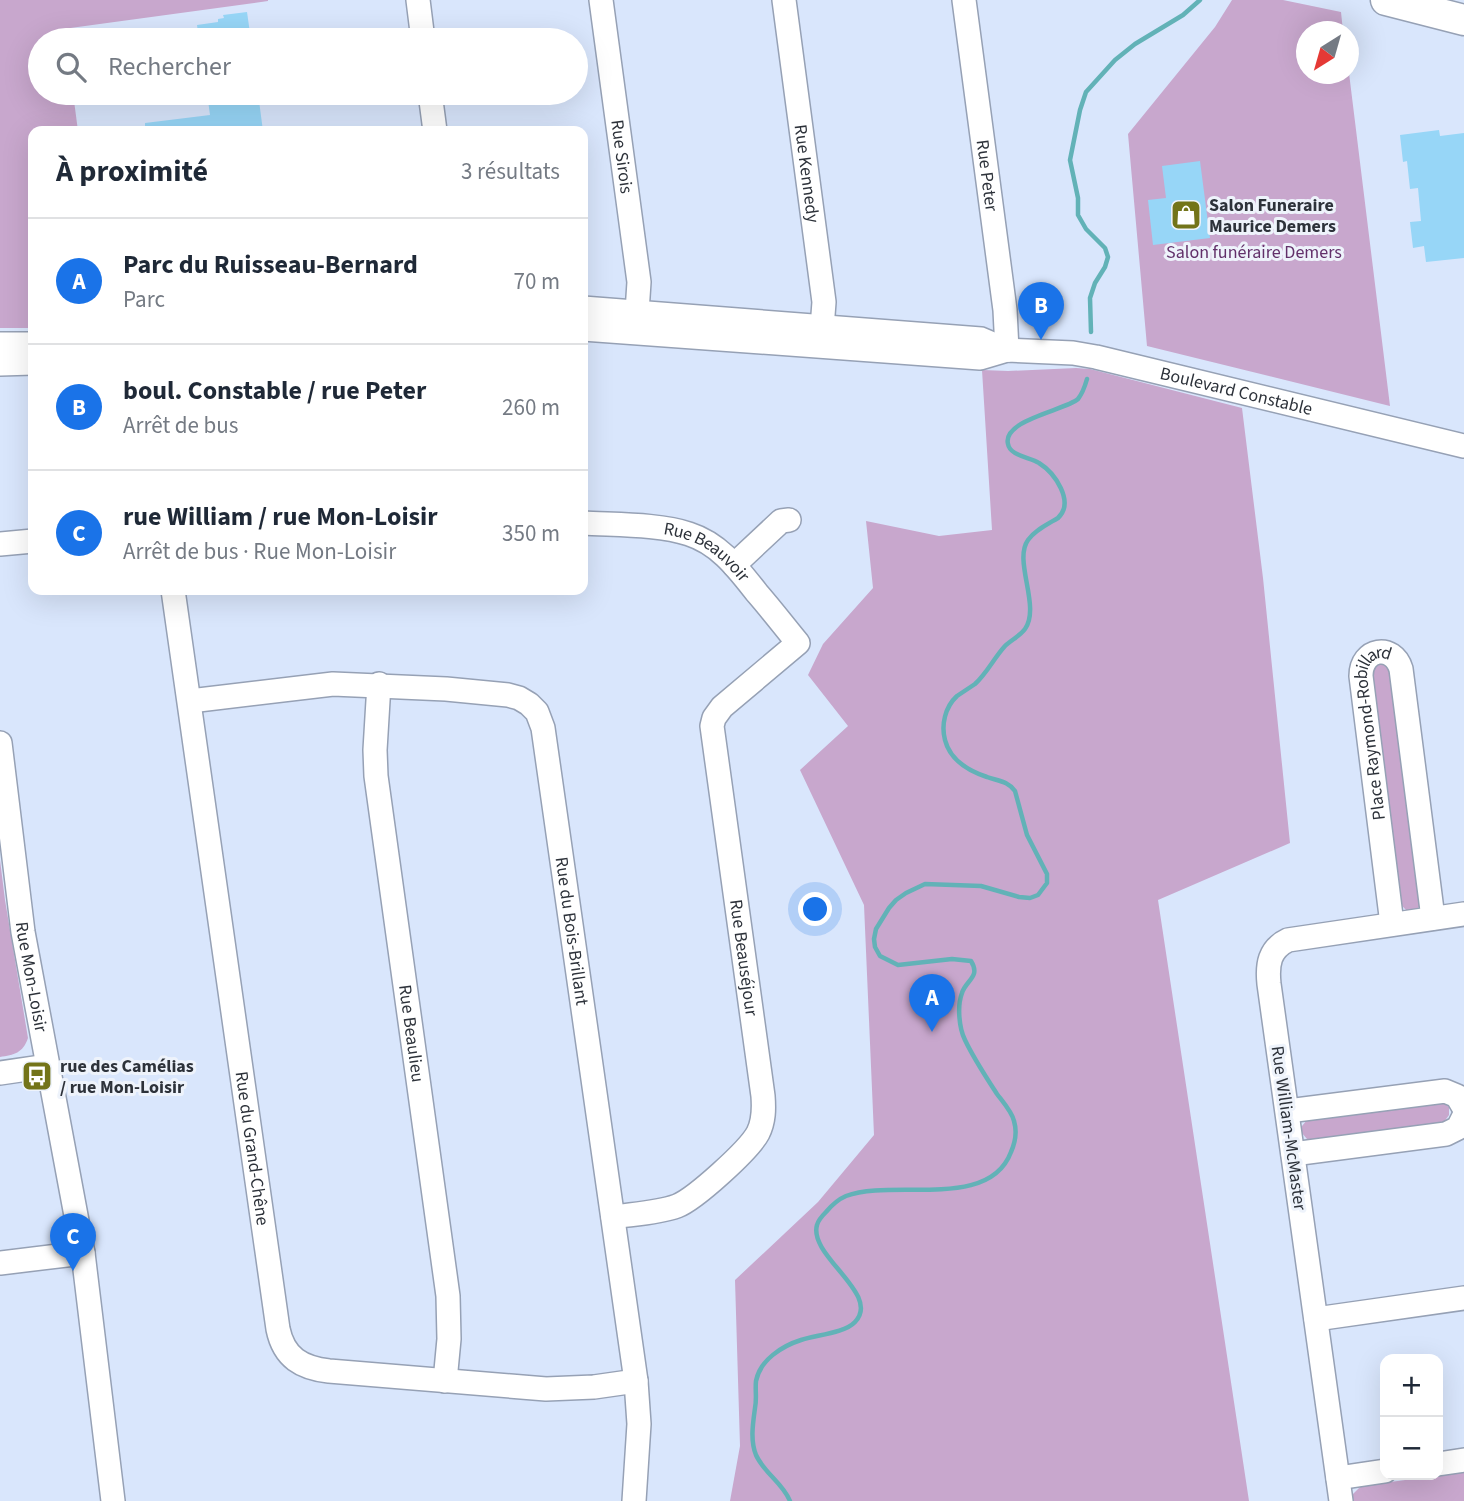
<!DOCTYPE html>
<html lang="fr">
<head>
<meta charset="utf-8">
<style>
  :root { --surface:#fff; --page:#f2f2f3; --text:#1f2937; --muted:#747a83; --line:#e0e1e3; --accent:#1a73e8 }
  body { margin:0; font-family:"Source Sans 3",sans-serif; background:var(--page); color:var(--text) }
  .controls { position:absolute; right:21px; bottom:21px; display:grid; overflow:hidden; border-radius:14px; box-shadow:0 7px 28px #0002 }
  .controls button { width:63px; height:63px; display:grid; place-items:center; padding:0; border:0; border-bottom:2px solid var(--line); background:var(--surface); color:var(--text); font:35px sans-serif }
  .compass { position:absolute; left:1296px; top:21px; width:63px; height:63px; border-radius:50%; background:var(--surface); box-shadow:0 7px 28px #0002; rotate:217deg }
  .you { position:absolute; left:816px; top:910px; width:24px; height:24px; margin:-18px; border:5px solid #fff; border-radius:50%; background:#1a73e8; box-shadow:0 0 0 10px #1a73e833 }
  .badge { display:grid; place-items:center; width:46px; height:46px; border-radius:50%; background:var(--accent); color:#fff; font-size:23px; font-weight:700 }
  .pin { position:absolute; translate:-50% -58px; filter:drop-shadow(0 2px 4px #0008) }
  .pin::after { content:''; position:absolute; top:37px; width:24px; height:21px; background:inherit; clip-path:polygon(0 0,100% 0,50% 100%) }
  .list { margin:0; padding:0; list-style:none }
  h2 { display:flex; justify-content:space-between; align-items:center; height:91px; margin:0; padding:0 28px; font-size:30px }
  h2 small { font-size:23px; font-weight:400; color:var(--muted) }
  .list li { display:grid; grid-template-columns:46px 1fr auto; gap:21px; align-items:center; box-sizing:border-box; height:126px; padding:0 28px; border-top:2px solid var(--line) }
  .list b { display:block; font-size:26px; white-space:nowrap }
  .list p { margin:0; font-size:23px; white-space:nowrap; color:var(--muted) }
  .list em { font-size:23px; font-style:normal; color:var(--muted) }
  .icon { flex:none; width:38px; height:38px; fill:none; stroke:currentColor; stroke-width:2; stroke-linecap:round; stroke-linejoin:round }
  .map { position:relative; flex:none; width:1464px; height:1501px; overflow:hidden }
  .search { position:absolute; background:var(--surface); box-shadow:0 7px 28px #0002; left:28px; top:28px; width:560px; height:77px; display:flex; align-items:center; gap:18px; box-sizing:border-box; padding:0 24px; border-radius:38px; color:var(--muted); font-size:26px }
  .panel { position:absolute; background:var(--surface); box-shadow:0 7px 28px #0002; left:28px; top:126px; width:560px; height:469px; border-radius:14px }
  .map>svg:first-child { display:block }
</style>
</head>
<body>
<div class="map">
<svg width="1464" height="1501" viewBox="0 0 1464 1501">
  <rect width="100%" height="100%" fill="#d9e6fc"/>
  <path fill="#c8a7cd" d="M 0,0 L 268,0 L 268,1 L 63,29 L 65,40 L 40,40 L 40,93 L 73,93 L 78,131 L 33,131 L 33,328 L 0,328 Z
    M 1232,0 L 1283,0 L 1341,12 L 1343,31 L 1306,32 L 1306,74 L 1349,73 L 1390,406 L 1147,346 L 1128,134 L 1215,27 Z
    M 1076,368 L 1090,369 L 1242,408 L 1263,578 L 1290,843 L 1158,900 L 1249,1501 L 730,1501 L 740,1446 L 735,1280 L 818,1202 L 874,1135 L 864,905 L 800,770 L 848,726 L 808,675 L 823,644 L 873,588 L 866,521 L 939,536 L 992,530 L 982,370 L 1008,371 Z
    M 1383,662 L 1390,670 L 1420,906 C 1414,914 1405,913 1401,903 L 1371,666 Z
    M 0,860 L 5,900 L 28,1038 C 23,1053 14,1055 0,1057 Z
    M 1442,1102 L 1449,1107 L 1449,1115 L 1444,1122 L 1440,1123 L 1311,1140 L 1307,1139 L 1302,1133 L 1302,1126 L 1307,1120 Z
    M 1464,1472 L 1464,1501 L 1353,1501 L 1353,1494 L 1361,1486 Z"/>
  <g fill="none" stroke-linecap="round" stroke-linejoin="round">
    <path stroke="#62b2b7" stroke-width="4.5" d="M 1091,332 L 1090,298 L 1095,283 L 1105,267 L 1108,257 L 1105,248 L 1086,229 L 1078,215 L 1078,198 L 1070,160 L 1080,110 L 1086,92 L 1115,60 L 1135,44 L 1183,15 L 1200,0
      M 790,1501 C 783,1483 764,1473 756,1455 C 750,1440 753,1423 755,1408 C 757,1399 755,1390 756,1381 C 760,1360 782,1346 801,1340 C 816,1335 845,1333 855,1322 C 882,1294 808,1256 817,1225 C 818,1221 823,1215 826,1212 C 831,1206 839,1199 846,1196 C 893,1178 989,1211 1011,1152 C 1015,1143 1017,1131 1014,1121 C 1012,1112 1003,1102 997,1094 C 986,1077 974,1059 965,1040 C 959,1028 957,1006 962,993 C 966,980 981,977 971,961 L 952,959 L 898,965 L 880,956 L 875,947 L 874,939 L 876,929 L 889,908 L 896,900 L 906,893 L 925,884 L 981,886 L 1019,897 L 1030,898 L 1038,895 L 1047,883 L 1047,874 L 1027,835 L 1015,791 C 1008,781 998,781 987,777 C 969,771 950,760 945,740 C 941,725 945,707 957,696 C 963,692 969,688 975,684 C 987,673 994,658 1005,646 C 1011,640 1020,636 1025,629 C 1041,606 1013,561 1028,540 C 1035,530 1048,524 1058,518 C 1075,502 1055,473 1039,463 C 1030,457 1010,456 1008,444 C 1002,420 1066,410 1078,399 C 1082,394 1085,386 1087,379"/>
  </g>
  <path fill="#97d6f7" d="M 247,12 L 251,40 L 199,40 L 197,25 L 218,22 L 218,19 L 224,18 L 223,15 Z
    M 207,93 L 258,93 L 263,131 L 145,131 L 145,123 L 210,115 Z
    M 1439,130 L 1440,136 L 1464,133 L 1464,258 L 1426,262 L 1424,246 L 1413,248 L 1410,222 L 1421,221 L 1418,188 L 1410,189 L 1407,161 L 1403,162 L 1400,135 Z
    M 1200,161 L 1210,238 L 1153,245 L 1148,200 L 1166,198 L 1162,166 Z"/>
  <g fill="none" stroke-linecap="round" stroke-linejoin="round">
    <g stroke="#96a1b5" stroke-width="26">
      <g id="minor">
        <path d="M 418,0 L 423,40"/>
        <path id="s1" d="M 601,0 L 639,282 L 637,312"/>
        <path id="s2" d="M 784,0 L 824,302 L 821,341"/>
        <path id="s3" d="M 964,0 L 1005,310 L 1007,350"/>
        <path d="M 430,93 L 435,131"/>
        <path d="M 583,308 L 981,339 L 1007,350"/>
        <path id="s4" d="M 583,329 L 980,358 L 1007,350 L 1073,353 L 1096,357 L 1464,446"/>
        <path d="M 0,344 L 33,344"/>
        <path d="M 0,364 L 33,363"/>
        <path id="s5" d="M 583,523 C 614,525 660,524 689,534 C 720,544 738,569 757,593 C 771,609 784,626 798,643 L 722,707 L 714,718 L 712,726 L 763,1096 C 764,1109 764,1121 758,1133 C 749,1150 695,1199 677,1206 C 658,1213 634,1214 613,1217"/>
        <path d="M 0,544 L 33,541"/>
        <path d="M 734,565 L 781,521 L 789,520"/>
        <path id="s6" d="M 173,590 L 278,1329 C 284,1358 302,1368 329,1371 L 546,1389 L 594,1387 L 636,1381"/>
        <path id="s7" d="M 379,684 L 375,750 L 376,776 L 448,1296 L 449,1339 L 445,1381"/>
        <path id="s8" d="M 190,701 L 333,684 L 446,689 L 508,695 L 519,698 L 529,704 L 537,712 L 543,728 L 636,1381 L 639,1424 L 634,1501"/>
        <path id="s9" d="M 0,743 L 23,932 L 83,1253 L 113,1501"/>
        <path id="s10" d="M 1392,924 L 1361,676 C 1361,648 1393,643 1401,669 L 1433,918"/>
        <path d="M 0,1073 L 48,1066"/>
        <path d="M 1288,1111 L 1445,1091 L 1457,1096 L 1464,1108"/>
        <path d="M 1293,1154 L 1446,1134 L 1458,1128 L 1464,1116"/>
        <path d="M 0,1263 L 83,1253"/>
        <path d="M 1316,1319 L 1464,1298"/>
        <path d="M 1438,1464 L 1464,1460"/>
        <path d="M 1338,1478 L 1385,1471"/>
        <path d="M 1341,1501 L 1269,984 C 1267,965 1269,949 1288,940 L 1464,914"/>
      </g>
    </g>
    <g stroke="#96a1b5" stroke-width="33">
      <path id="major" d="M 1386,0 L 1464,20"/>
    </g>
    <use href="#minor" stroke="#fff" stroke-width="23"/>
    <use href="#major" stroke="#fff" stroke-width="30"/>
  </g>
  <defs>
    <g id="shop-square" transform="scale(1.575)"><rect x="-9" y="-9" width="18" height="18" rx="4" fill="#737419" stroke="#eef3fb"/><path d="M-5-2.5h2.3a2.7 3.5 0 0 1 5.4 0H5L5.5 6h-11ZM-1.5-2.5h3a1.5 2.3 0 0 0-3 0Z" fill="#fff"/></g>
    <g id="bus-square" transform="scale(1.575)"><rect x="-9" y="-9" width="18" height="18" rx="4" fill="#737419" stroke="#eef3fb"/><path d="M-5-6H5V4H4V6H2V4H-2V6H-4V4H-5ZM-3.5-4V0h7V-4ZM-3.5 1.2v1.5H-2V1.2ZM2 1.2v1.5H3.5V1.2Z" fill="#fff"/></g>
  </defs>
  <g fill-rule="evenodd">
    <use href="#shop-square" x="1186" y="215"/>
    <use href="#bus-square" x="37" y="1076"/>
  </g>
  <g text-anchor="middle" stroke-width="6" stroke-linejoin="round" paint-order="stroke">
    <g font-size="18" fill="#2d323a" stroke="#eef3fb">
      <text dy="6" stroke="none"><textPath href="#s1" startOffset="158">Rue Sirois</textPath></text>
      <text dy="6" stroke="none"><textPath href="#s2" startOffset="175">Rue Kennedy</textPath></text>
      <text dy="6" stroke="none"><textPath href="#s3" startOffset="177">Rue Peter</textPath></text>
      <text dy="6" stroke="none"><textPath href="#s4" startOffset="660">Boulevard Constable</textPath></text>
      <text dy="6" stroke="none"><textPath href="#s5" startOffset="131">Rue Beauvoir</textPath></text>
      <text dy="6" stroke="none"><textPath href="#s10" startOffset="200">Place Raymond-Robillard</textPath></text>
      <text dy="6" stroke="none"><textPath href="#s8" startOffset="576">Rue du Bois-Brillant</textPath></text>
      <text dy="6" stroke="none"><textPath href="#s5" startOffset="618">Rue Beauséjour</textPath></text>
      <text dy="6" stroke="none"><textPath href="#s9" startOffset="236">Rue Mon-Loisir</textPath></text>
      <text dy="6" stroke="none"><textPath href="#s7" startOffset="352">Rue Beaulieu</textPath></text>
      <text transform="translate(1289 1128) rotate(82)" y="6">Rue William-McMaster</text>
      <text dy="6" stroke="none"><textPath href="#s6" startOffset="564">Rue du Grand-Chêne</textPath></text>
    </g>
    <g font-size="18" font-weight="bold" fill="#2d323a" stroke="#eef3fb" text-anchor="start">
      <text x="1209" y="211">Salon Funeraire<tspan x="1209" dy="21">Maurice Demers</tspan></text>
      <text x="60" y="1072">rue des Camélias<tspan x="60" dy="21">/ rue Mon-Loisir</tspan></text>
    </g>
    <g font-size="18" fill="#62306a" stroke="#eef3fb">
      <text x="1254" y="258">Salon funéraire Demers</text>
    </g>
  </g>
</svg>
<div class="controls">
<button>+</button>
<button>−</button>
</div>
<svg class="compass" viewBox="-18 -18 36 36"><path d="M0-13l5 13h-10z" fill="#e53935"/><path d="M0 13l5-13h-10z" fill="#747a83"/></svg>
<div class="you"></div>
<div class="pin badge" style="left:932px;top:1032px">A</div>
<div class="pin badge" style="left:1041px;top:340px">B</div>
<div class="pin badge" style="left:73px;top:1271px">C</div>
<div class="search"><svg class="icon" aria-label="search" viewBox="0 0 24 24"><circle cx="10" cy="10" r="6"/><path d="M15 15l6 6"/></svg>Rechercher</div>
<section class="panel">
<h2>À proximité<small>3 résultats</small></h2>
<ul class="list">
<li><span class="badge">A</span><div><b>Parc du Ruisseau-Bernard</b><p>Parc</p></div><em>70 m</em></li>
<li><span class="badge">B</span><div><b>boul. Constable / rue Peter</b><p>Arrêt de bus</p></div><em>260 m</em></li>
<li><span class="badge">C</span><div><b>rue William / rue Mon-Loisir</b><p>Arrêt de bus · Rue Mon-Loisir</p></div><em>350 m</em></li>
</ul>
</section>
</div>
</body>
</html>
